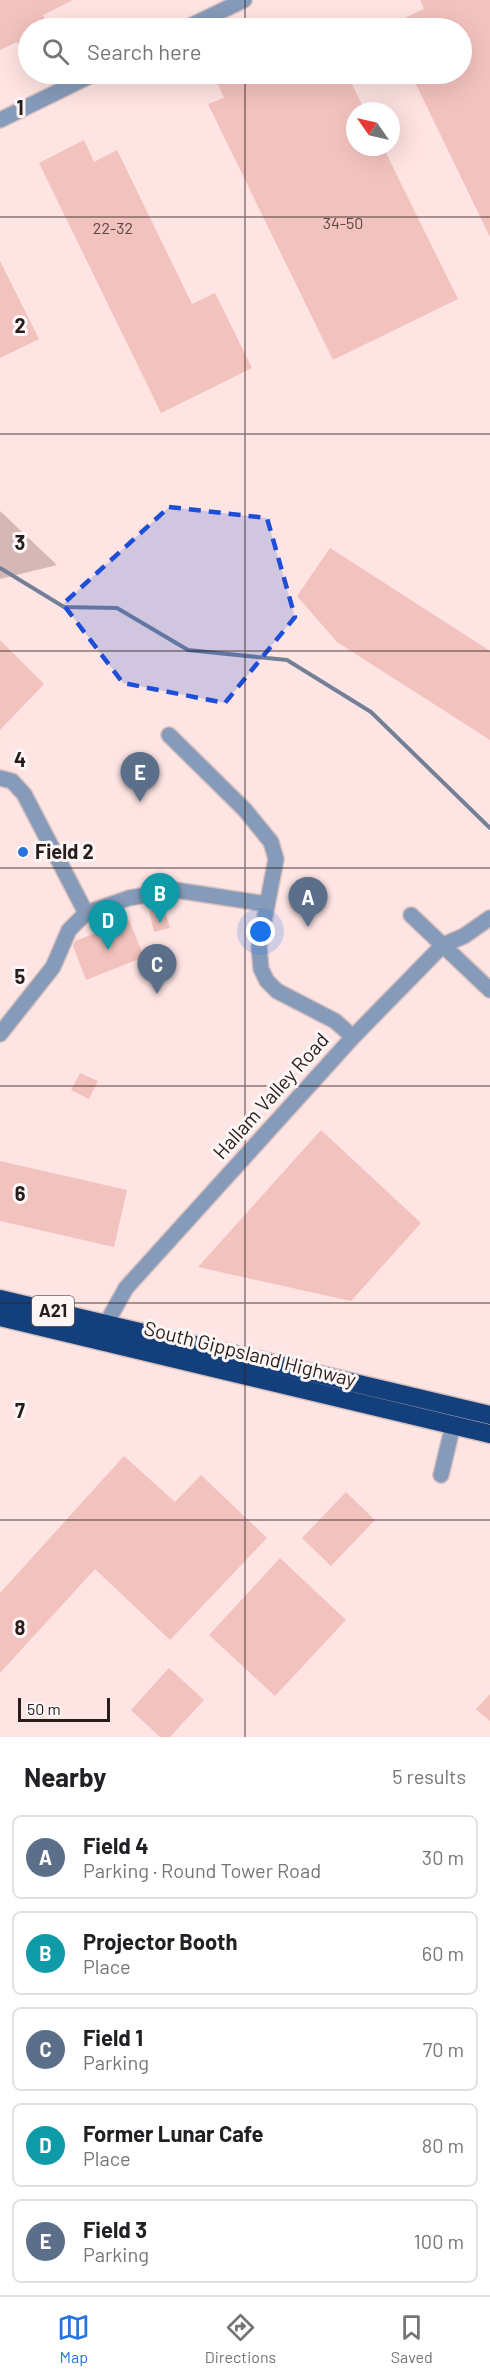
<!DOCTYPE html>
<html lang="en">
<head>
<meta charset="utf-8">
<style>
  :root { --surface:#fff; --page:#f6f6f6; --text:#202124; --muted:#757577; --line:#e0e0e0; --accent:#2774e0 }
  body { margin:0; font-family:Barlow,sans-serif; background:var(--page); color:var(--text) }
  .compass { position:absolute; left:346px; top:102px; width:54px; height:54px; border-radius:50%; background:var(--surface); box-shadow:0 6px 24px #0002; rotate:304deg }
  .scale { position:absolute; left:18px; bottom:15px; width:92px; box-sizing:border-box; padding-left:6px; border:3px solid #291d1c; border-top:0; font-size:16px; line-height:21px; white-space:nowrap; color:#291d1c; -webkit-text-stroke:4px #fdf6f6; paint-order:stroke }
  .you { position:absolute; left:261px; top:932px; width:21px; height:21px; margin:-15px; border:4px solid #fff; border-radius:50%; background:#1a73e8; box-shadow:0 0 0 9px #1a73e833 }
  .badge { display:grid; place-items:center; width:39px; height:39px; border-radius:50%; background:var(--accent); color:#fff; font-size:20px; font-weight:700 }
  .pin { position:absolute; translate:-50% -50px; filter:drop-shadow(0 2px 3px #0008) }
  .pin::after { content:''; position:absolute; top:32px; width:21px; height:18px; background:inherit; clip-path:polygon(0 0,100% 0,50% 100%) }
  .list { margin:0; padding:0; list-style:none }
  h2 { display:flex; justify-content:space-between; align-items:center; height:78px; margin:0; padding:0 24px; font-size:26px }
  h2 small { font-size:20px; font-weight:400; color:var(--muted) }
  .list li { display:grid; grid-template-columns:39px 1fr auto; gap:18px; align-items:center; box-sizing:border-box; height:84px; margin:0 12px 12px; padding:0 12px; border:2px solid var(--line); border-radius:9px }
  .list b { display:block; font-size:22px; white-space:nowrap }
  .list p { margin:0; font-size:20px; white-space:nowrap; color:var(--muted) }
  .list em { font-size:20px; font-style:normal; color:var(--muted) }
  .icon { flex:none; width:33px; height:33px; fill:none; stroke:currentColor; stroke-width:2; stroke-linecap:round; stroke-linejoin:round }
  .map { position:relative; flex:none; width:490px; height:1737px; overflow:hidden }
  .search { position:absolute; background:var(--surface); box-shadow:0 6px 24px #0002; left:18px; right:18px; top:18px; height:66px; display:flex; align-items:center; gap:15px; box-sizing:border-box; padding:0 21px; border-radius:33px; color:var(--muted); font-size:22px }
  .sheet { height:558px; background:var(--surface) }
  nav { display:flex; justify-content:space-around; align-items:center; box-sizing:border-box; height:84px; border-top:2px solid var(--line); background:var(--surface); font-size:16px; color:var(--muted) }
  nav a { display:grid; justify-items:center; gap:3px }
  nav .on { color:var(--accent) }
  .map>svg:first-child { display:block }
</style>
</head>
<body>
<div class="map">
<svg width="490" height="1737" viewBox="0 0 490 1737">
  <rect width="100%" height="100%" fill="#fee4e2"/>
  <path fill="#d5b8b5" d="M 0,511 L 57,565 L 0,579 Z"/>
  <g fill="none" stroke-linecap="round" stroke-linejoin="round">
    <path stroke="#738097" stroke-width="4" d="M 0,568 L 64,607 L 117,608 L 188,650 L 287,660 L 371,712 L 490,828"/>
  </g>
  <path fill="#f2c2be" d="M 0,0 L 73,0 L 43,15 L 46,22 L 37,28 L 28,28 L 28,65 L 17,42 L 0,50 Z
    M 420,0 L 490,0 L 490,237 L 411,74 L 462,74 L 462,28 L 383,28 L 424,9 Z
    M 213,74 L 347,74 L 365,111 L 355,111 L 355,147 L 383,147 L 458,299 L 333,360 L 208,104 L 224,98 Z
    M 84,140 L 94,162 L 117,150 L 192,304 L 215,293 L 252,368 L 161,413 L 39,163 Z
    M 0,261 L 39,339 L 0,358 Z
    M 330,548 L 490,651 L 490,740 L 337,642 L 297,596 Z
    M 0,640 L 44,684 L 0,730 Z
    M 164,907 L 170,928 L 154,932 L 149,911 Z
    M 129,920 L 144,957 L 86,980 L 73,946 L 75,941 Z
    M 80,1073 L 98,1081 L 89,1099 L 71,1090 Z
    M 321,1130 L 421,1223 L 351,1301 L 198,1267 Z
    M 0,1161 L 127,1190 L 114,1247 L 0,1221 Z
    M 124,1456 L 175,1502 L 201,1475 L 267,1538 L 170,1640 L 95,1569 L 0,1673 L 0,1593 Z
    M 346,1492 L 375,1520 L 331,1566 L 302,1538 Z
    M 280,1558 L 346,1620 L 275,1696 L 209,1635 Z
    M 169,1668 L 204,1700 L 170,1737 L 160,1737 L 131,1710 Z
    M 490,1694 L 490,1721 L 476,1709 Z"/>
  <g fill="none" stroke-linecap="round" stroke-linejoin="round">
    <g stroke="#d8c0be" stroke-width="18">
      <path id="minor" d="M 186,28 L 244,0
        M 0,120 L 94,74
        M 169,735 L 245,810 L 271,842 L 276,859 L 259,947 L 261,969 L 267,981 L 277,991 L 335,1021 L 353,1037
        M 0,778 L 12,781 L 24,794 L 86,913
        M 411,915 L 490,990
        M 0,1034 L 53,967 L 69,930 L 86,913 L 129,898 L 175,890 L 267,904
        M 106,1324 L 126,1288 L 353,1037 L 443,945 L 464,936 L 490,918
        M 441,1475 L 453,1425"/>
    </g>
    <g stroke="#d8c0be" stroke-width="21">
      <path id="highway" d="M 0,1299 L 490,1415
        M 0,1317 L 490,1434"/>
    </g>
    <use href="#minor" stroke="#869bba" stroke-width="15"/>
    <use href="#highway" stroke="#133f7c" stroke-width="18"/>
  </g>
  <path fill="#1d4ed8" fill-opacity="0.2" stroke="#1d4ed8" stroke-width="4.5" stroke-dasharray="12 8" stroke-linejoin="round" d="M 169,507 L 267,518 L 295,617 L 225,703 L 123,683 L 63,604 Z"/>
  <path fill="none" stroke="#291d1c" stroke-width="1.5" stroke-opacity="0.55" d="M 245,0 L 245,28M 245,74 L 245,1737M 0,217 L 490,217M 0,434 L 490,434M 0,651 L 490,651M 0,868 L 490,868M 0,1086 L 490,1086M 0,1303 L 490,1303M 0,1520 L 490,1520"/>
  <circle fill="#2774e0" stroke="#fdf6f6" stroke-width="2" cx="23" cy="852" r="6"/>
  <g text-anchor="middle" stroke-width="6" stroke-linejoin="round" paint-order="stroke">
    <g font-size="16" fill="#5b4644">
      <text x="343" y="229">34-50</text>
      <text x="113" y="234">22-32</text>
    </g>
    <rect fill="#fdf6f6" stroke="#695e5d" stroke-width="1.5" x="32" y="1296" width="42" height="30" rx="4.5"/>
    <g font-size="18" font-weight="bold" fill="#291d1c">
      <text x="53" y="1317">A21</text>
    </g>
    <g font-size="20" font-weight="bold" fill="#291d1c" stroke="#fdf6f6" text-anchor="start">
      <text x="35" y="859">Field 2</text>
    </g>
    <g font-size="20" fill="#291d1c" stroke="#fdf6f6">
      <text transform="translate(271 1096) rotate(-48)" y="7">Hallam Valley Road</text>
      <text transform="translate(250 1354) rotate(14)" y="7">South Gippsland Highway</text>
    </g>
  </g>
  <g font-size="20" text-anchor="middle" font-weight="bold" fill="#291d1c" stroke="#fdf6f6" stroke-width="6" stroke-linejoin="round" paint-order="stroke">
    <text x="20" y="115">1</text>
    <text x="20" y="333">2</text>
    <text x="20" y="550">3</text>
    <text x="20" y="767">4</text>
    <text x="20" y="984">5</text>
    <text x="20" y="1201">6</text>
    <text x="20" y="1418">7</text>
    <text x="20" y="1635">8</text>
  </g>
</svg>
<svg class="compass" viewBox="-18 -18 36 36"><path d="M0-13l5 13h-10z" fill="#e53935"/><path d="M0 13l5-13h-10z" fill="#757577"/></svg>
<div class="scale">50 m</div>
<div class="you"></div>
<div class="pin badge" style="left:308px;top:927px;background:#5c6f8a">A</div>
<div class="pin badge" style="left:160px;top:923px;background:#0f9aa8">B</div>
<div class="pin badge" style="left:157px;top:994px;background:#5c6f8a">C</div>
<div class="pin badge" style="left:108px;top:950px;background:#0f9aa8">D</div>
<div class="pin badge" style="left:140px;top:802px;background:#5c6f8a">E</div>
<div class="search"><svg class="icon" aria-label="search" viewBox="0 0 24 24"><circle cx="10" cy="10" r="6"/><path d="M15 15l6 6"/></svg>Search here</div>
</div>
<section class="sheet">
<h2>Nearby<small>5 results</small></h2>
<ul class="list">
<li><span class="badge" style="background:#5c6f8a">A</span><div><b>Field 4</b><p>Parking · Round Tower Road</p></div><em>30 m</em></li>
<li><span class="badge" style="background:#0f9aa8">B</span><div><b>Projector Booth</b><p>Place</p></div><em>60 m</em></li>
<li><span class="badge" style="background:#5c6f8a">C</span><div><b>Field 1</b><p>Parking</p></div><em>70 m</em></li>
<li><span class="badge" style="background:#0f9aa8">D</span><div><b>Former Lunar Cafe</b><p>Place</p></div><em>80 m</em></li>
<li><span class="badge" style="background:#5c6f8a">E</span><div><b>Field 3</b><p>Parking</p></div><em>100 m</em></li>
</ul>
</section>
<nav>
<a class="on"><svg class="icon" aria-label="map" viewBox="0 0 24 24"><path d="M3 6l6-2 6 2 6-2v14l-6 2-6-2-6 2zM9 4v14M15 6v14"/></svg>Map</a>
<a><svg class="icon" aria-label="directions" viewBox="0 0 24 24"><path d="M12 3l9 9-9 9-9-9zM9 14v-3h6M13 9l2 2-2 2"/></svg>Directions</a>
<a><svg class="icon" aria-label="saved" viewBox="0 0 24 24"><path d="M7 4h10v16l-5-4-5 4z"/></svg>Saved</a>
</nav>
</body>
</html>
